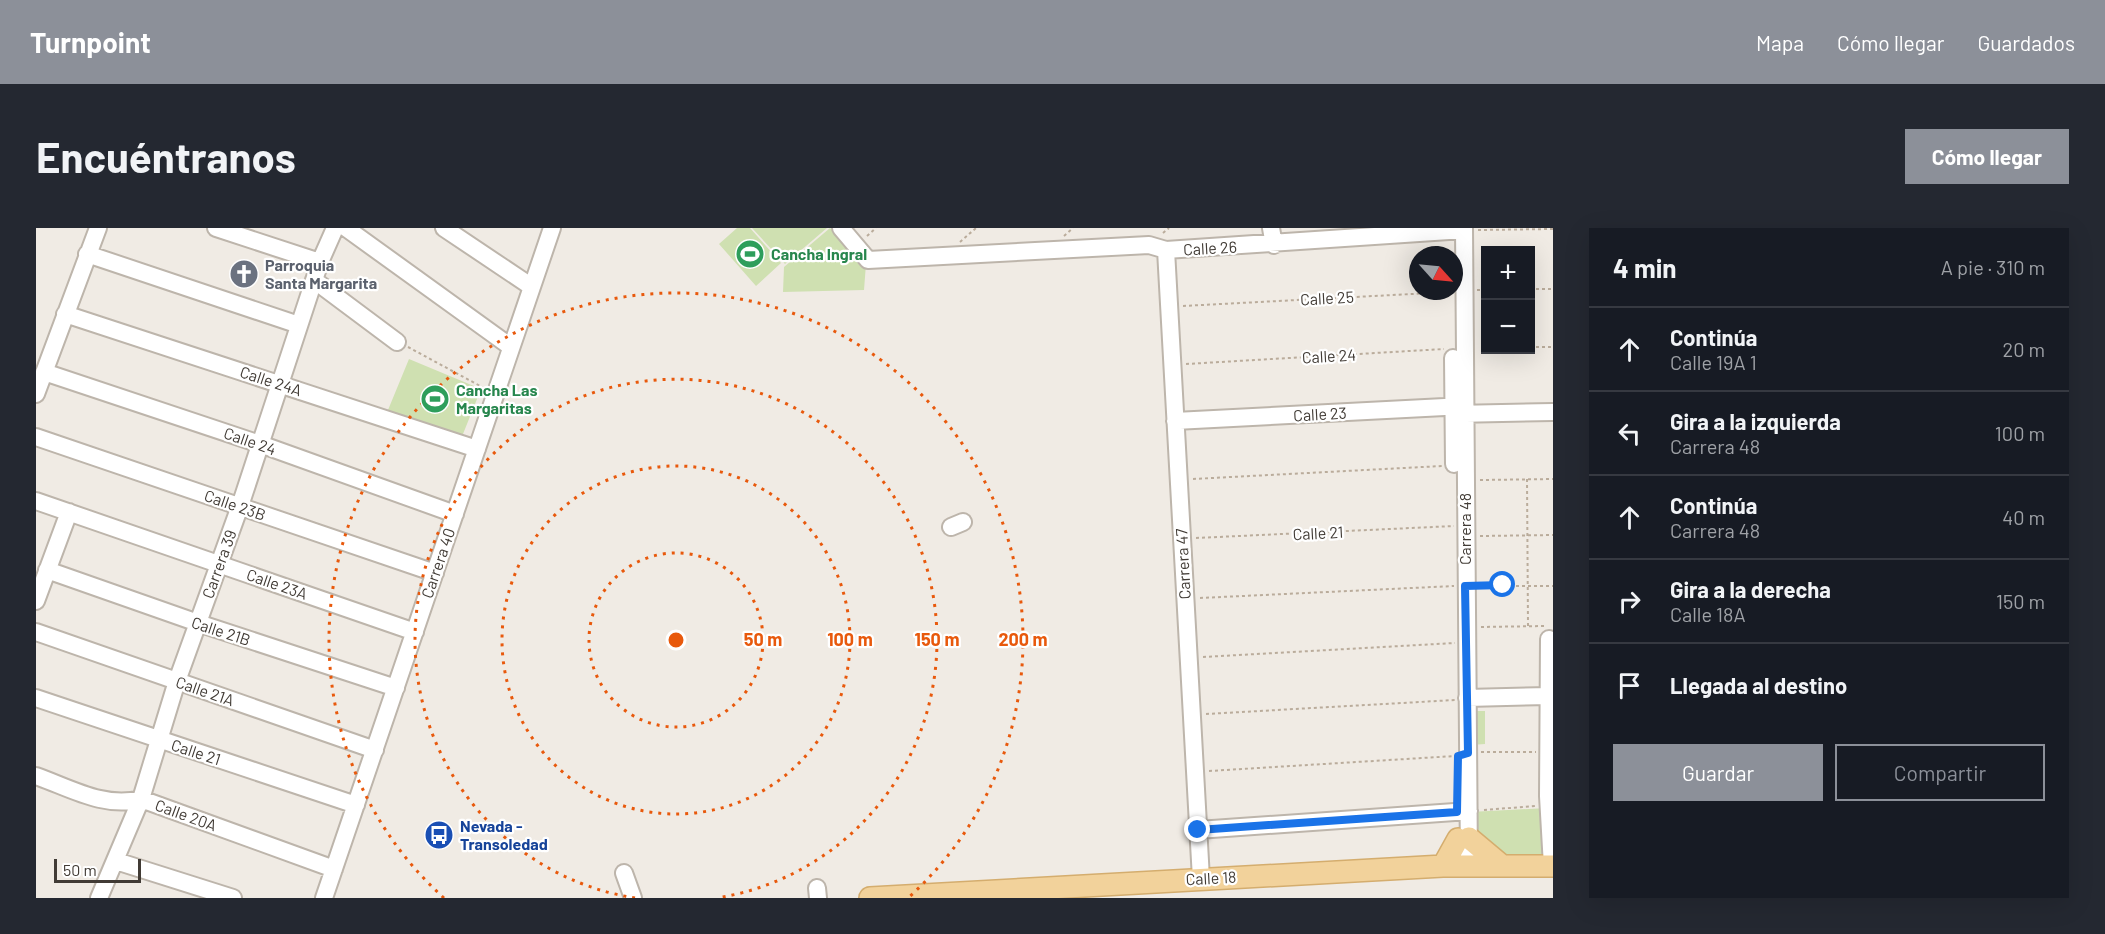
<!DOCTYPE html>
<html lang="es">
<head>
<meta charset="utf-8">
<style>
  :root { --surface:#171b24; --page:#242831; --text:#f1f3f6; --muted:#9ea1a6; --line:#363941; --accent:#8c9099 }
  body { margin:0; font-family:Barlow,sans-serif; background:var(--page); color:var(--text) }
  .controls { position:absolute; right:18px; top:18px; display:grid; overflow:hidden; border-radius:0px; box-shadow:0 6px 24px #0002 }
  .controls button { width:54px; height:54px; display:grid; place-items:center; padding:0; border:0; border-bottom:2px solid var(--line); background:var(--surface); color:var(--text); font:30px sans-serif }
  .compass { position:absolute; left:1373px; top:18px; width:54px; height:54px; border-radius:50%; background:var(--surface); box-shadow:0 6px 24px #0002; rotate:117deg }
  .scale { position:absolute; left:18px; bottom:15px; width:87px; box-sizing:border-box; padding-left:6px; border:3px solid #413b35; border-top:0; font-size:16px; line-height:21px; white-space:nowrap; color:#413b35; -webkit-text-stroke:4px #fff; paint-order:stroke }
  .stop { position:absolute; width:18px; height:18px; margin:-14px; border:4px solid #1a73e8; border-radius:50%; background:#fff }
  .stop.end { background:#1a73e8; border-color:#fff; box-shadow:0 2px 6px #0008 }
  .list { margin:0; padding:0; list-style:none }
  h2 { display:flex; justify-content:space-between; align-items:center; height:78px; margin:0; padding:0 24px; font-size:26px }
  h2 small { font-size:20px; font-weight:400; color:var(--muted) }
  .list li { display:grid; grid-template-columns:39px 1fr auto; gap:18px; align-items:center; box-sizing:border-box; height:84px; padding:0 24px; border-top:2px solid var(--line) }
  .list b { display:block; font-size:22px; white-space:nowrap }
  .list p { margin:0; font-size:20px; white-space:nowrap; color:var(--muted) }
  .list em { font-size:20px; font-style:normal; color:var(--muted) }
  .actions { display:flex; gap:12px; padding:18px 24px }
  .actions a { flex:1; padding:14px 0; border:2px solid var(--accent); border-radius:0px; text-align:center; font-size:21px; color:var(--accent) }
  .actions .main { background:var(--accent); color:#fff }
  .icon { flex:none; width:33px; height:33px; fill:none; stroke:currentColor; stroke-width:2; stroke-linecap:round; stroke-linejoin:round }
  .map { position:relative; flex:none; width:1517px; height:670px; overflow:hidden; border-radius:0px }
  header { display:flex; align-items:center; gap:36px; box-sizing:border-box; height:84px; padding:0 30px; background:var(--accent); color:#fff }
  header strong { font-size:28px }
  nav { display:flex; gap:33px; margin-inline-start:auto; font-size:21px }
  .intro { display:flex; align-items:center; justify-content:space-between; box-sizing:border-box; height:144px; padding:0 36px }
  h1 { margin:0; font-size:42px }
  .button { padding:15px 27px; border-radius:0px; background:var(--accent); color:#fff; font-size:21px; font-weight:700 }
  main { display:flex; gap:36px; padding:0 36px }
  aside { flex:1; background:var(--surface); border-radius:0px; box-shadow:0 6px 24px #0002 }
  .map>svg:first-child { display:block }
</style>
</head>
<body>
<header>
<strong>Turnpoint</strong>
<nav><a>Mapa</a><a>Cómo llegar</a><a>Guardados</a></nav>
</header>
<div class="intro"><h1>Encuéntranos</h1><a class="button">Cómo llegar</a></div>
<main>
<div class="map">
<svg width="1517" height="670" viewBox="0 0 1517 670">
  <rect width="100%" height="100%" fill="#f0ebe4"/>
  <path fill="#cfe0b1" d="M 701,0 L 714,0 L 745,35 L 720,58 L 683,16 Z
    M 716,0 L 791,0 L 749,36 Z
    M 794,0 L 830,36 L 828,62 L 747,64 L 748,39 Z
    M 373,131 L 445,161 L 425,211 L 352,182 Z
    M 1435,483 L 1449,483 L 1449,516 L 1435,517 Z
    M 1511,580 L 1513,626 L 1456,628 L 1434,609 L 1434,584 Z"/>
  <g fill="none" stroke-linecap="round" stroke-linejoin="round">
    <g stroke="#bdb5ab" stroke-width="20">
      <path id="minor" d="M 180,0 L 284,34
        M 310,0 L 475,119
        M 408,0 L 496,59
        M 805,0 L 832,32 L 1113,17 L 1130,22 L 1428,2
        M 1235,0 L 1238,17
        M 1428,0 L 1433,637
        M 1130,22 L 1165,651
        M 51,26 L 263,97
        M 278,52 L 361,114
        M 29,86 L 441,221
        M 1417,130 L 1418,236
        M 8,144 L 224,216 L 419,286
        M 0,166 L 62,0
        M 1418,186 L 1517,184
        M 1139,193 L 1428,178
        M 0,209 L 399,345
        M 0,273 L 379,404
        M 915,299 L 927,294
        M 11,342 L 162,395 L 360,460
        M 0,373 L 33,284
        M 0,404 L 339,522
        M 1513,411 L 1512,568 L 1516,638
        M 0,470 L 320,577
        M 1431,470 L 1513,468
        M 0,548 C 34,560 69,581 105,571 L 298,641
        M 1162,602 L 1433,583
        M 80,633 L 197,670
        M 588,645 L 597,670
        M 781,660 L 782,670
        M 63,670 L 105,571 L 141,453 L 204,278 L 284,34 L 299,0
        M 288,670 L 516,0"/>
    </g>
    <g stroke="#d4ad6e" stroke-width="24">
      <path id="major" d="M 1433,610 L 1464,636
        M 1407,638 L 1422,611
        M 834,670 L 1407,638 L 1517,638"/>
    </g>
    <path stroke="#baac9b" stroke-width="2" stroke-dasharray="3 3" stroke-linecap="butt" d="M 1442,2 L 1517,1
      M 1127,5 L 1133,0
      M 831,8 L 840,0
      M 1028,8 L 1037,0
      M 924,14 L 940,0
      M 1494,61 L 1517,61
      M 1441,62 L 1450,62
      M 1147,78 L 1414,64
      M 372,119 L 446,159
      M 1494,119 L 1517,119
      M 1150,136 L 1408,121
      M 1157,251 L 1406,238
      M 1491,251 L 1492,398
      M 1444,252 L 1517,251
      M 1444,308 L 1517,307
      M 1160,310 L 1418,298
      M 1444,358 L 1517,358
      M 1164,370 L 1418,358
      M 1445,399 L 1508,398
      M 1167,429 L 1419,415
      M 1170,486 L 1419,472
      M 1445,524 L 1500,524
      M 1173,543 L 1419,528
      M 1448,582 L 1499,578"/>
    <use href="#minor" stroke="#fff" stroke-width="16"/>
    <use href="#major" stroke="#f2d29b" stroke-width="21"/>
  </g>
  <g fill="none" stroke-linecap="round" stroke-linejoin="round">
    <path stroke="#1a73e8" stroke-width="8" d="M 1162,602 L 1421,584 L 1422,528 L 1432,525 L 1429,358 L 1467,357"/>
  </g>
  <g fill="none" stroke="#e8590c" stroke-width="3" stroke-dasharray="3 6">
    <circle cx="640" cy="412" r="87"/>
    <circle cx="640" cy="412" r="174"/>
    <path d="M599 670A261 261 0 1 1 681 670"/>
    <path d="M408 670A347 347 0 1 1 872 670"/>
  </g>
  <defs>
    <g id="stadium-disc" transform="scale(1.5)"><circle r="9.5" fill="#2e9e5b" stroke="#fff"/><path d="M0-5a6.5 5 0 1 0 0 10a6.5 5 0 1 0 0-10ZM-3.5-1.8h7v3.6h-7Z" fill="#fff"/></g>
    <g id="church-disc" transform="scale(1.5)"><circle r="9.5" fill="#6b7280" stroke="#fff"/><path d="M-1.2-6h2.4v3.5h3.3v2.4h-3.3V6h-2.4V-.1h-3.3v-2.4h3.3Z" fill="#fff"/></g>
    <g id="bus-disc" transform="scale(1.5)"><circle r="9.5" fill="#1a4fb4" stroke="#fff"/><path d="M-5-6H5V4H4V6H2V4H-2V6H-4V4H-5ZM-3.5-4V0h7V-4ZM-3.5 1.2v1.5H-2V1.2ZM2 1.2v1.5H3.5V1.2Z" fill="#fff"/></g>
  </defs>
  <g fill-rule="evenodd">
    <use href="#stadium-disc" x="714" y="26"/>
    <use href="#church-disc" x="208" y="46"/>
    <use href="#stadium-disc" x="399" y="171"/>
    <use href="#bus-disc" x="403" y="607"/>
  </g>
  <g text-anchor="middle" stroke-width="4.5" stroke-linejoin="round" paint-order="stroke">
    <g font-size="16" fill="#413b35" stroke="#fff">
      <text transform="translate(1174 20) rotate(-3)" y="6">Calle 26</text>
      <text transform="translate(1291 70) rotate(-3)" y="6">Calle 25</text>
      <text transform="translate(1293 128) rotate(-3)" y="6">Calle 24</text>
      <text transform="translate(235 153) rotate(18)" y="6">Calle 24A</text>
      <text transform="translate(1284 186) rotate(-3)" y="6">Calle 23</text>
      <text transform="translate(214 213) rotate(19)" y="6">Calle 24</text>
      <text transform="translate(199 277) rotate(19)" y="6">Calle 23B</text>
      <text transform="translate(1429 301) rotate(-90)" y="6">Carrera 48</text>
      <text transform="translate(1282 305) rotate(-3)" y="6">Calle 21</text>
      <text transform="translate(402 335) rotate(-71)" y="6">Carrera 40</text>
      <text transform="translate(183 336) rotate(-70)" y="6">Carrera 39</text>
      <text transform="translate(1147 336) rotate(-93)" y="6">Carrera 47</text>
      <text transform="translate(241 356) rotate(19)" y="6">Calle 23A</text>
      <text transform="translate(185 403) rotate(18)" y="6">Calle 21B</text>
      <text transform="translate(169 463) rotate(19)" y="6">Calle 21A</text>
      <text transform="translate(160 524) rotate(18)" y="6">Calle 21</text>
      <text transform="translate(150 587) rotate(20)" y="6">Calle 20A</text>
      <text transform="translate(1175 650) rotate(-3)" y="6">Calle 18</text>
    </g>
    <g font-size="16" font-weight="bold" fill="#27864d" stroke="#fff" text-anchor="start">
      <text x="735" y="32">Cancha Ingral</text>
      <text x="420" y="168">Cancha Las<tspan x="420" dy="18">Margaritas</tspan></text>
    </g>
    <g font-size="16" font-weight="bold" fill="#5b616d" stroke="#fff" text-anchor="start">
      <text x="229" y="43">Parroquia<tspan x="229" dy="18">Santa Margarita</tspan></text>
    </g>
    <g font-size="16" font-weight="bold" fill="#164399" stroke="#fff" text-anchor="start">
      <text x="424" y="604">Nevada -<tspan x="424" dy="18">Transoledad</tspan></text>
    </g>
  </g>
  <circle cx="640" cy="412" r="9" fill="#e8590c" stroke="#fff" stroke-width="3"/>
  <g font-size="18" text-anchor="middle" font-weight="bold" fill="#e8590c" stroke="#fff" stroke-width="4.5" stroke-linejoin="round" paint-order="stroke">
    <text x="727" y="418">50 m</text>
    <text x="814" y="418">100 m</text>
    <text x="901" y="418">150 m</text>
    <text x="987" y="418">200 m</text>
  </g>
</svg>
<div class="controls">
<button>+</button>
<button>−</button>
</div>
<svg class="compass" viewBox="-18 -18 36 36"><path d="M0-13l5 13h-10z" fill="#e53935"/><path d="M0 13l5-13h-10z" fill="#9ea1a6"/></svg>
<div class="scale">50 m</div>
<div class="stop" style="left:1467px;top:357px"></div>
<div class="stop end" style="left:1162px;top:602px"></div>
</div>
<aside>
<h2>4 min<small>A pie · 310 m</small></h2>
<ul class="list">
<li><svg class="icon" aria-label="ahead" viewBox="0 0 24 24"><path d="M12 20V5M6 11l6-6 6 6"/></svg><div><b>Continúa</b><p>Calle 19A 1</p></div><em>20 m</em></li>
<li><svg class="icon" aria-label="left" viewBox="0 0 24 24"><path d="M17 20v-9H6M10 6l-5 5 5 5"/></svg><div><b>Gira a la izquierda</b><p>Carrera 48</p></div><em>100 m</em></li>
<li><svg class="icon" aria-label="ahead" viewBox="0 0 24 24"><path d="M12 20V5M6 11l6-6 6 6"/></svg><div><b>Continúa</b><p>Carrera 48</p></div><em>40 m</em></li>
<li><svg class="icon" aria-label="right" viewBox="0 0 24 24"><path d="M7 20v-9h11M14 6l5 5-5 5"/></svg><div><b>Gira a la derecha</b><p>Calle 18A</p></div><em>150 m</em></li>
<li><svg class="icon" aria-label="arrive" viewBox="0 0 24 24"><path d="M6 21V4h12l-3 4 3 4H6"/></svg><div><b>Llegada al destino</b></div></li>
</ul>
<div class="actions"><a class="main">Guardar</a><a>Compartir</a></div>
</aside>
</main>
</body>
</html>
